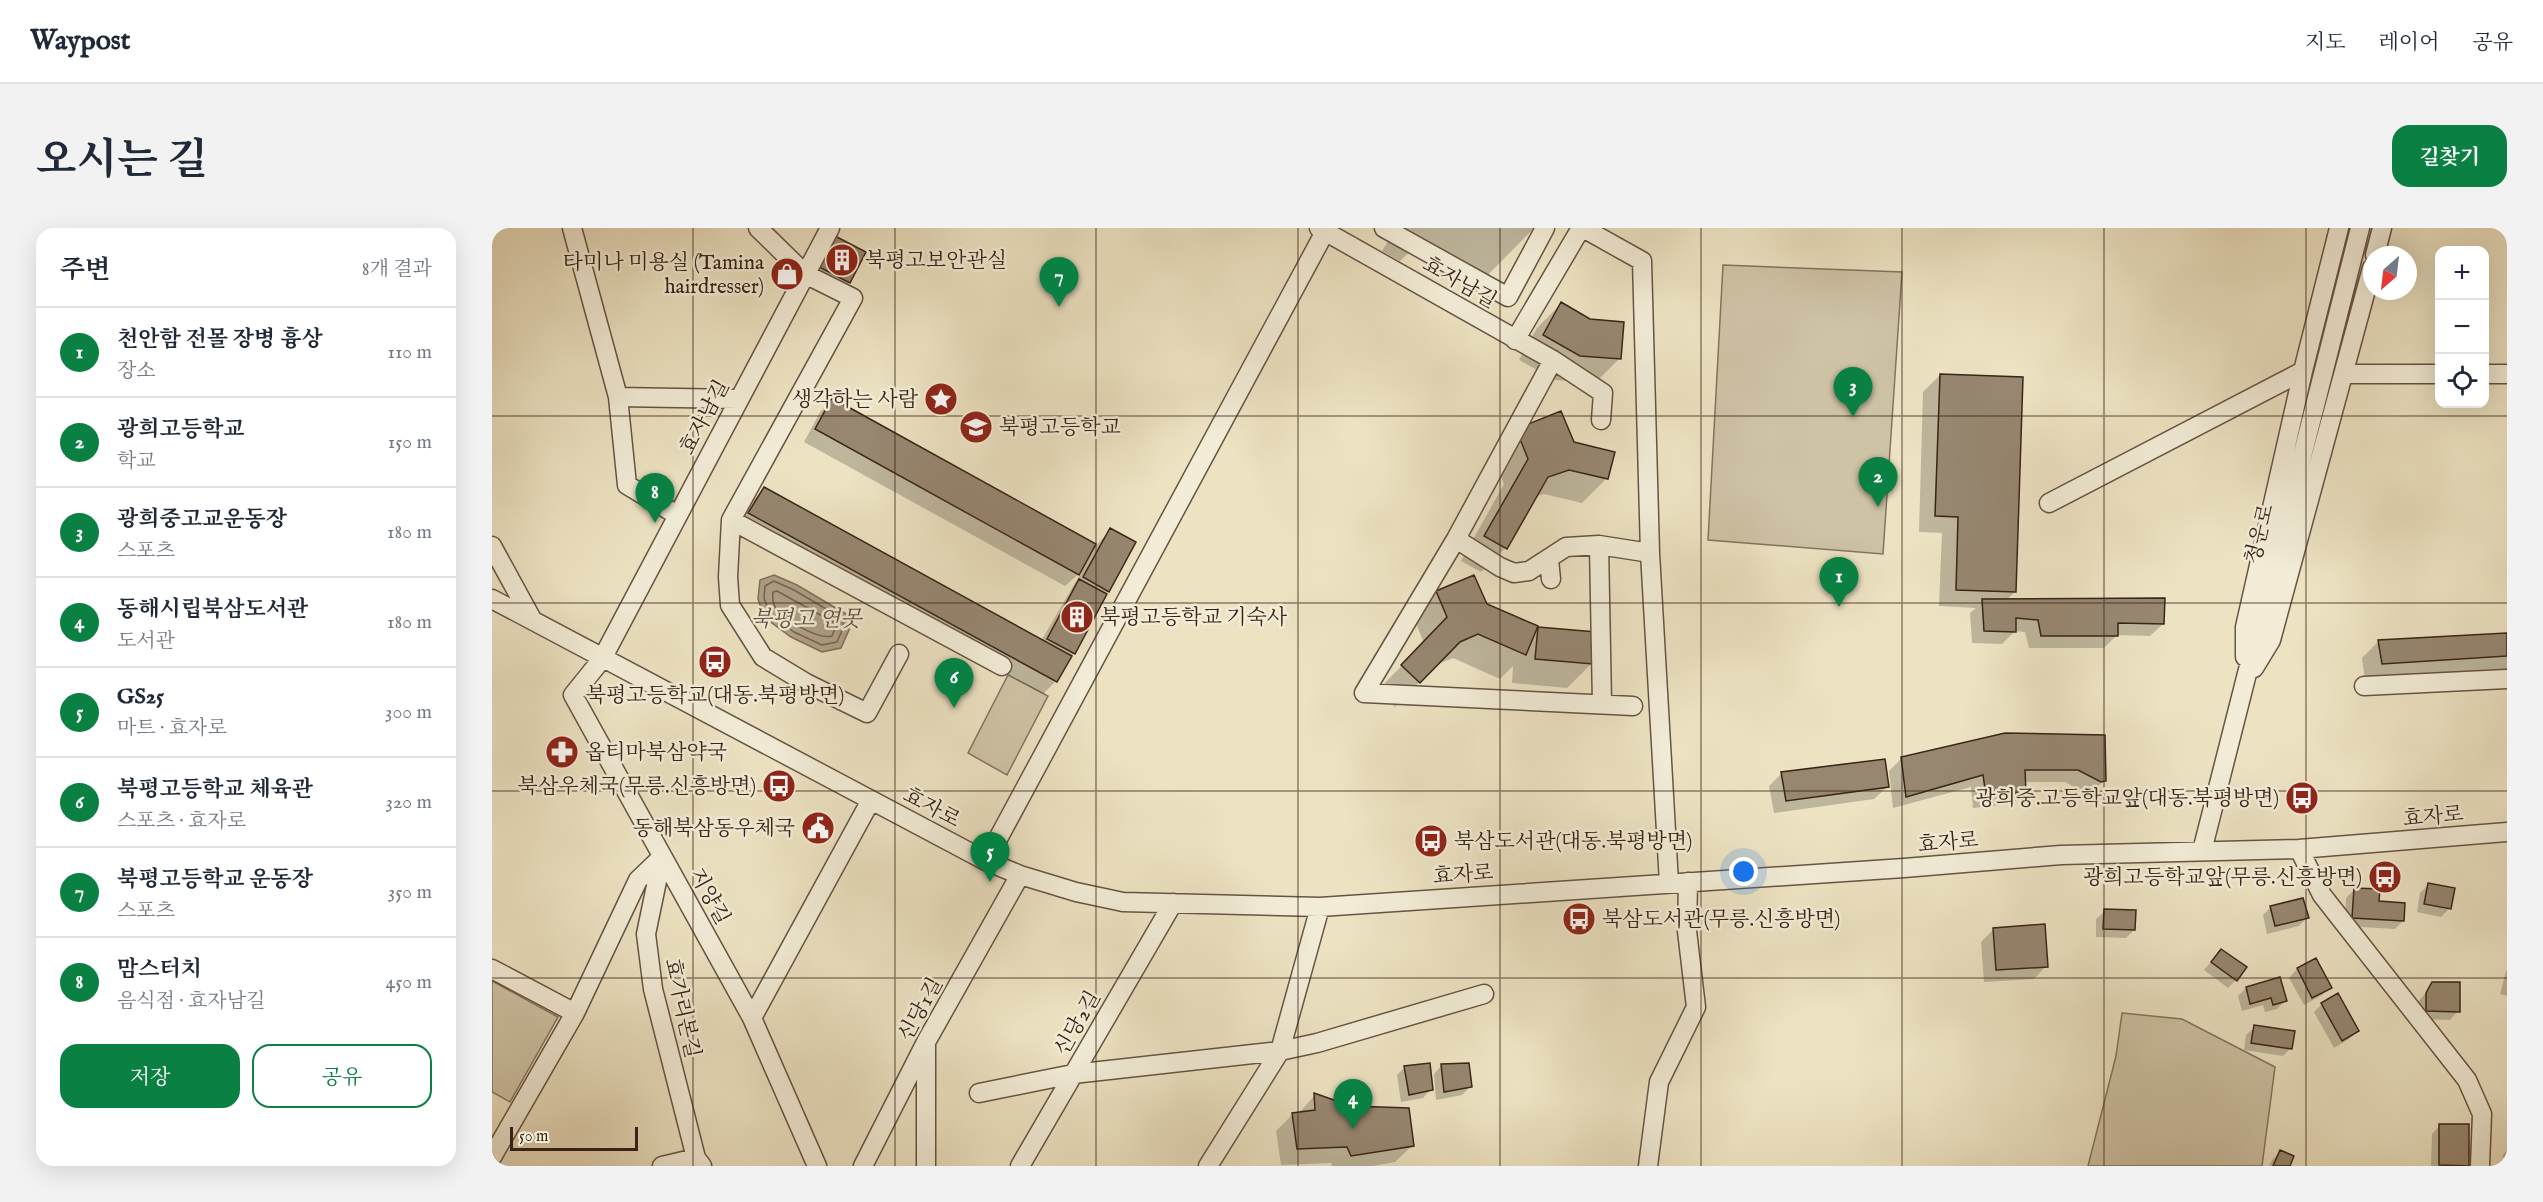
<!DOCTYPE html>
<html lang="ko">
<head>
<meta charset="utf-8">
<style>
  :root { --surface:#fff; --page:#f2f2f3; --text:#1f2937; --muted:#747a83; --line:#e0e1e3; --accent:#0b8043 }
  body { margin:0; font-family:"IM FELL English","Noto Serif KR",serif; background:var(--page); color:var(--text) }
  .controls { position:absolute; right:18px; top:18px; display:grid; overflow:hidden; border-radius:12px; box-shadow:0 6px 24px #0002 }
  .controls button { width:54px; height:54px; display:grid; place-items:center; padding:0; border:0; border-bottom:2px solid var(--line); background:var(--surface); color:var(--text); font:30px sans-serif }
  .compass { position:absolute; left:1871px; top:18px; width:54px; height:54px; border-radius:50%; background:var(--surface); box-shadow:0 6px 24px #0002; rotate:208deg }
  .scale { position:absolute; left:18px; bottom:15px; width:128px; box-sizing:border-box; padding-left:6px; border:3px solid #3a2418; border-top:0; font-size:16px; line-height:21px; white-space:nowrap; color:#3a2418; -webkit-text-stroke:4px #f3edd8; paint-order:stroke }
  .you { position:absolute; left:1252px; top:644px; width:21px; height:21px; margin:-15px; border:4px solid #fff; border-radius:50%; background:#1a73e8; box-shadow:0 0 0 9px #1a73e833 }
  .badge { display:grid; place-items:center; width:39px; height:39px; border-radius:50%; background:var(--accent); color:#fff; font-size:20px; font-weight:700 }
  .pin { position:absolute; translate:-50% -50px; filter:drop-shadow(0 2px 3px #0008) }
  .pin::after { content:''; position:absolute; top:32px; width:21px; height:18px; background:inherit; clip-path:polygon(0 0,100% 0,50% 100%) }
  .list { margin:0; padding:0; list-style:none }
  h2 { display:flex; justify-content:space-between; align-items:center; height:78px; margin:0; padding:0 24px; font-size:26px }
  h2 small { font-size:20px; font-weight:400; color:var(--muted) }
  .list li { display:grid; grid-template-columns:39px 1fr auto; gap:18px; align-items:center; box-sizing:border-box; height:90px; padding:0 24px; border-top:2px solid var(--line) }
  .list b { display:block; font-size:22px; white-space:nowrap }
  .list p { margin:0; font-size:20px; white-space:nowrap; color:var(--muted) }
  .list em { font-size:20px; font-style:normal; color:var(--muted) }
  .actions { display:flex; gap:12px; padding:18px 24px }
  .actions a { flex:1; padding:14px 0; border:2px solid var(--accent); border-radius:18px; text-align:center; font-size:21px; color:var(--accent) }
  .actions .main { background:var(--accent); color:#fff }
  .icon { flex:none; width:33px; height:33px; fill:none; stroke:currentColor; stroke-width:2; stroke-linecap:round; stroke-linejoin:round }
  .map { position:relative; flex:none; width:2015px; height:938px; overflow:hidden; border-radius:18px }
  header { display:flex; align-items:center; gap:36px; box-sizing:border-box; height:84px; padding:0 30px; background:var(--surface); border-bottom:2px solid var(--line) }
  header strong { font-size:28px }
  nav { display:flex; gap:33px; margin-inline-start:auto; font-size:21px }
  .intro { display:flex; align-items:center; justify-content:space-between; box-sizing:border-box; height:144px; padding:0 36px }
  h1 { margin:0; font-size:42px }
  .button { padding:15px 27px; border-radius:18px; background:var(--accent); color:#fff; font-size:21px; font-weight:700 }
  main { display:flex; gap:36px; padding:0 36px }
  aside { flex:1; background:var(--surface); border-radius:18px; box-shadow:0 6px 24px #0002 }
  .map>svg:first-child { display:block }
</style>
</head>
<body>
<header>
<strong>Waypost</strong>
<nav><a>지도</a><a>레이어</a><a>공유</a></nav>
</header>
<div class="intro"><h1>오시는 길</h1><a class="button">길찾기</a></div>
<main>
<aside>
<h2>주변<small>8개 결과</small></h2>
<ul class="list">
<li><span class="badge">1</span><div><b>천안함 전몰 장병 흉상</b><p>장소</p></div><em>110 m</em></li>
<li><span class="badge">2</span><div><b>광희고등학교</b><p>학교</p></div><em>150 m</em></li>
<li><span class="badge">3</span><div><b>광희중고교운동장</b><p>스포츠</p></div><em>180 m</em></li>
<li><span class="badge">4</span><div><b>동해시립북삼도서관</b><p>도서관</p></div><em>180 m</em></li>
<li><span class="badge">5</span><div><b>GS25</b><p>마트 · 효자로</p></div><em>300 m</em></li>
<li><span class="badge">6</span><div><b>북평고등학교 체육관</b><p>스포츠 · 효자로</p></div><em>320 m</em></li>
<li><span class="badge">7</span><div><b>북평고등학교 운동장</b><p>스포츠</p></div><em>350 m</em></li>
<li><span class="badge">8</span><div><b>맘스터치</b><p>음식점 · 효자남길</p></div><em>450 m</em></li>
</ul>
<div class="actions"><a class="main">저장</a><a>공유</a></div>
</aside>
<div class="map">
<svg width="2015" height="938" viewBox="0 0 2015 938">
  <rect width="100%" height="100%" fill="#ede3c3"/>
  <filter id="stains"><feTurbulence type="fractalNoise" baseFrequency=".00333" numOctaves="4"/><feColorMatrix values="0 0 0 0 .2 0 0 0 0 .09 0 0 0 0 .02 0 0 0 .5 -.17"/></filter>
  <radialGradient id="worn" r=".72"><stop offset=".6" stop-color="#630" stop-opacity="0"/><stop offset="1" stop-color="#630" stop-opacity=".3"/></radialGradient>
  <path fill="#cfc3a6" stroke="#84745f" stroke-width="1.5" d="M 1231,37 L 1410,44 L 1391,326 L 1216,312 Z
    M 516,447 L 556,468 L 515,547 L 476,525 Z
    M 0,753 L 66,789 L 18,874 L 0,864 Z
    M 1630,785 L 1690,791 L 1783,839 L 1770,938 L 1596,938 L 1624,828 Z"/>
  <path fill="#b0a289" stroke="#81705c" stroke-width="1.5" d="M 282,347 L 305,357 L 359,389 L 357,402 L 349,420 L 330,424 L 299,409 L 272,389 L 266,371 L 268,352 Z"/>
  <path fill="#0003" d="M 904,0 L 1042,0 L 992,51 L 928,14 L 908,33 L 890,23 Z
    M 330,22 L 357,54 L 344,67 L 316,52 Z
    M 1069,76 L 1127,131 L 1103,155 L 1063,152 L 1027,132 L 1045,100 Z
    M 1448,147 L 1523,364 L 1514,372 L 1671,396 L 1658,408 L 1625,407 L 1612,420 L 1537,420 L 1533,404 L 1523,403 L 1510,416 L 1480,415 L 1478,385 L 1484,380 L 1447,378 L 1450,305 L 1427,304 L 1431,164 Z
    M 340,172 L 604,318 L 618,302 L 616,363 L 582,425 L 564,453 L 551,466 L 245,298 L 260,273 L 273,261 L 549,413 L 590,343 L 573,358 L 312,214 L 328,184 Z
    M 1025,202 L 1081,215 L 1115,250 L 1090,275 L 1052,266 L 1042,269 L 1013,320 L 989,344 L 969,333 L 1012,256 L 1000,226 Z
    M 945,364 L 993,377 L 1041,406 L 1047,401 L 1100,435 L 1075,460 L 1020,455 L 1021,438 L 1008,451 L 961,430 L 944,437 L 903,479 L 886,462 L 932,415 L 921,388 Z
    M 2015,406 L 2015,443 L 1873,452 L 1870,430 L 1887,413 Z
    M 1513,506 L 1612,552 L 1600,565 L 1595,566 L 1573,554 L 1532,554 L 1533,564 L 1520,576 L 1481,580 L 1479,559 L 1401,580 L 1397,543 L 1410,530 Z
    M 1290,545 L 1395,559 L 1382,571 L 1282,585 L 1277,558 Z
    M 1936,657 L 1958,680 L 1949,689 L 1925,684 L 1928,665 Z
    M 1863,661 L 1885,675 L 1911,693 L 1903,701 L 1853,698 L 1854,670 Z
    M 1779,679 L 1815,690 L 1807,698 L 1775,706 L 1771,687 Z
    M 1613,683 L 1642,702 L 1634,710 L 1604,709 L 1604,691 Z
    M 1502,701 L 1554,738 L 1542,751 L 1492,754 L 1489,714 Z
    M 1729,722 L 1744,752 L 1736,760 L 1712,742 Z
    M 1823,732 L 1838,759 L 1830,767 L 1812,777 L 1797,750 L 1805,741 Z
    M 2014,743 L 2015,743 L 2015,768 L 2008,766 Z
    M 1941,756 L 1966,783 L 1958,792 L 1926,791 L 1926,774 Z
    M 1754,760 L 1793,773 L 1785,781 L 1773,784 L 1771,777 L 1750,783 L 1746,768 Z
    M 1830,776 L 1865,803 L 1857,811 L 1842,820 L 1822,784 Z
    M 1763,799 L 1799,820 L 1791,828 L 1752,822 L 1754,807 Z
    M 950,837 L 978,859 L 970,867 L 944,872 L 942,846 Z
    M 913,839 L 939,861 L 931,870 L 909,874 L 905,847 Z
    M 823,867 L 920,918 L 903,934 L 881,938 L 840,938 L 839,935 L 789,937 L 784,903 L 801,886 L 806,886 Z
    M 1948,897 L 1975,937 L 1974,938 L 1939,938 L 1940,906 Z
    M 2015,922 L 2015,932 L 2010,928 Z
    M 1788,924 L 1796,938 L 1777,938 L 1780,932 Z"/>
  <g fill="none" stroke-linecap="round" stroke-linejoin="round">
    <path stroke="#756350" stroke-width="1.5" d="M 282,353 L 302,362 L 351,391 L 351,400 L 345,414 L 330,417 L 302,404 L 278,386 L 272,370 L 273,358 Z
      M 285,363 L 343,395 L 344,398 L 340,408 C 327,412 294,393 285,382 C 281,377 280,369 281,364 Z"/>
  </g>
  <path fill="#978771" stroke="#3a2418" stroke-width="1.5" d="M 343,8 L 374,24 L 358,55 L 327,39 Z
    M 1069,74 L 1098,91 L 1132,94 L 1129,131 L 1088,128 L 1051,107 Z
    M 1448,146 L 1531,149 L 1524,364 L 1464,362 L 1466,289 L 1443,288 Z
    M 340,170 L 604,316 L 587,347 L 323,201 Z
    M 1069,183 L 1082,214 L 1123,224 L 1116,251 L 1077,242 L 1056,249 L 1015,321 L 992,308 L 1036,231 L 1024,201 Z
    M 272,259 L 580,428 L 565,454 L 256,285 Z
    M 618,300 L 644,314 L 617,364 L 591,349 Z
    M 982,347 L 995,376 L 1046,398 L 1034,427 L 986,406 L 968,414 L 928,455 L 909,437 L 955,389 L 944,363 Z
    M 587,351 L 615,366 L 583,426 L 555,411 Z
    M 1673,370 L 1672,396 L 1626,395 L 1626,408 L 1549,408 L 1546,392 L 1524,390 L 1524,404 L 1492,403 L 1490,371 Z
    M 1046,399 L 1104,404 L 1101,436 L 1043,431 Z
    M 2015,405 L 2015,428 L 1890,436 L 1886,412 Z
    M 1513,505 L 1613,507 L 1614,553 L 1609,554 L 1586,542 L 1533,542 L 1534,564 L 1494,568 L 1491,547 L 1414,569 L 1409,529 Z
    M 1393,531 L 1397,559 L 1294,573 L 1289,544 Z
    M 1936,655 L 1963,660 L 1959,681 L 1932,676 Z
    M 1862,660 L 1888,661 L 1887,673 L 1913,675 L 1912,693 L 1860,690 Z
    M 1811,670 L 1817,690 L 1783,698 L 1778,678 Z
    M 1612,681 L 1644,682 L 1643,702 L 1611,701 Z
    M 1553,696 L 1556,739 L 1504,742 L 1501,700 Z
    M 1729,721 L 1755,739 L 1745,753 L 1719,734 Z
    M 1824,730 L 1840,760 L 1820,770 L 1805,740 Z
    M 1788,749 L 1795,773 L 1781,777 L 1779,770 L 1758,776 L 1754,759 Z
    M 1940,754 L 1968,754 L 1968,784 L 1934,783 L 1934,765 Z
    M 1846,765 L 1867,803 L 1850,813 L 1829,775 Z
    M 1762,797 L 1803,803 L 1800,821 L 1759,815 Z
    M 938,835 L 941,862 L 917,867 L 912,838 Z
    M 977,835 L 980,859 L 952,864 L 949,836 Z
    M 822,865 L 859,878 L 917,880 L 922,918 L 859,928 L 855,919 L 805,921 L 800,885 L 823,882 Z
    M 1947,896 L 1977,896 L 1977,938 L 1947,937 Z
    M 1788,922 L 1802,928 L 1798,938 L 1781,938 Z"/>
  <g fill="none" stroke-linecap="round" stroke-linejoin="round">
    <g stroke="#675443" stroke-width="21">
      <path id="minor" d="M 80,0 L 126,169 L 246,171
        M 266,0 L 313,46 L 361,70 L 239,292 L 236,349 L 238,377 L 271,429 L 314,455 L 375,485 L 407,426
        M 827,0 L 1061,132 L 1111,165 L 1109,192
        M 892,0 L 1016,69 L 1053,0
        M 1091,0 L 1150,33 L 1158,325 L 1177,655
        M 1883,27 L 1890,0
        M 1023,112 L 1089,0
        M 1061,132 L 964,311 L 872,465 L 1141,478
        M 1853,146 L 1948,146
        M 1992,146 L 2015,146
        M 126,169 L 135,257 L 185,287
        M 1557,275 L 1811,143
        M 239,292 L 510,438
        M 964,311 L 1008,339 L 1022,345 L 1037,343 L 1074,319 L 1107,317
        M 0,318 L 41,393
        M 1057,332 L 1059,351
        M 0,371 L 494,633 L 528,647 L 584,664 L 631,674 L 828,679 L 1412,640 L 1569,627 L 1807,621 L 2015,604
        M 1753,429 L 1753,399 L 1811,143 L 1847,0
        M 1762,440 L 1779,412 L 1880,40
        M 1872,458 L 2015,451
        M 1110,476 L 1107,317 L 1158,325
        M 1807,621 L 1830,667 L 1975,852 L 1990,886 L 1988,938
        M 1710,623 L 1868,0
        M 170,629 L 154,706 L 161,761 L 204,930 L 210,938
        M 494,633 L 835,0
        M 0,741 L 83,785
        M 260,790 L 379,572
        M 434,817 L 434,938
        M 487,865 L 581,846 L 788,823 L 828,679
        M 0,929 L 83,785 L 146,652 L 170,629
        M 170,938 L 204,930
        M 325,938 L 260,790 L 81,467 L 110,431 L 338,0
        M 371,938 L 434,814 L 528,647
        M 528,938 L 681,675
        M 716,938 L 788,823 L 825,815 L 992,766
        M 1156,938 L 1167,854 L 1204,779 L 1195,703 L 1196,654"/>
    </g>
    <use href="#minor" stroke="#f3edd8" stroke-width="18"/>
  </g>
  <path fill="none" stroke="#3a2418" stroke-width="1.5" stroke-opacity="0.55" d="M 201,0 L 201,938M 403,0 L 403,938M 604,0 L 604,938M 806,0 L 806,938M 1008,0 L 1008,938M 1209,0 L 1209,938M 1410,0 L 1410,938M 1612,0 L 1612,938M 1814,0 L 1814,938M 0,188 L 2015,188M 0,375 L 2015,375M 0,563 L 2015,563M 0,750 L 2015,750"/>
  <defs>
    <g id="building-disc" transform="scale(1.725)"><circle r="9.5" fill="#8f2418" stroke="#f3edd8"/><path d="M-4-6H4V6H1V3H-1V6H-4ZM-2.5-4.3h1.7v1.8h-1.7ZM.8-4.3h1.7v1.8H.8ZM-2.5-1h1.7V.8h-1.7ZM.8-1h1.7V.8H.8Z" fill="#fff"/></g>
    <g id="shop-disc" transform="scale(1.725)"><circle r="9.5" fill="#8f2418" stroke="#f3edd8"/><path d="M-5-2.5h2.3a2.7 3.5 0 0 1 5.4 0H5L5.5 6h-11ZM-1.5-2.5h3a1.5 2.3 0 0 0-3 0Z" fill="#fff"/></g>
    <g id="sight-disc" transform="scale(1.725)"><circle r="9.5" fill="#8f2418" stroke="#f3edd8"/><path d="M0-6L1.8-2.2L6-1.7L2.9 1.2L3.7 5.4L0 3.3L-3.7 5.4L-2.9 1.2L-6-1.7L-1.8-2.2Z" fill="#fff"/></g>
    <g id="school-disc" transform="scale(1.725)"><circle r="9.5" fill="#8f2418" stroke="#f3edd8"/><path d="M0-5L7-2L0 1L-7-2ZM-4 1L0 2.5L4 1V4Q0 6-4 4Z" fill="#fff"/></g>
    <g id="bus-disc" transform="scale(1.725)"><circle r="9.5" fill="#8f2418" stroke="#f3edd8"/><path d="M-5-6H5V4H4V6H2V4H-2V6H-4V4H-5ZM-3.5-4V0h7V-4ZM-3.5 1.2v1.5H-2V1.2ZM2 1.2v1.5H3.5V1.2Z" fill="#fff"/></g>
    <g id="pharmacy-disc" transform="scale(1.725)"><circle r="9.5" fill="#8f2418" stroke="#f3edd8"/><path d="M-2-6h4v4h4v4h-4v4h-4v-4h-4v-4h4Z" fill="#fff"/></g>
    <g id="civic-disc" transform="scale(1.725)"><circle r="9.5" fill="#8f2418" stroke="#f3edd8"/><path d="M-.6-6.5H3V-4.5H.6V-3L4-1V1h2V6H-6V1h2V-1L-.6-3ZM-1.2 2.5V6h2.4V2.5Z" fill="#fff"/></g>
  </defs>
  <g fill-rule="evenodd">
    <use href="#building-disc" x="350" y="32"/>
    <use href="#shop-disc" x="295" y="46"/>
    <use href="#sight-disc" x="449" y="171"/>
    <use href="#school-disc" x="484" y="199"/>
    <use href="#building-disc" x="585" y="389"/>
    <use href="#bus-disc" x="223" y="434"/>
    <use href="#pharmacy-disc" x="70" y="524"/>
    <use href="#bus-disc" x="287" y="558"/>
    <use href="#bus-disc" x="1810" y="570"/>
    <use href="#civic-disc" x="326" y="600"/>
    <use href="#bus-disc" x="939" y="613"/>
    <use href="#bus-disc" x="1893" y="649"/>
    <use href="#bus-disc" x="1087" y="691"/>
  </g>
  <g text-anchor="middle" stroke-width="5" stroke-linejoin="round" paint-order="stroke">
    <g font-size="21" fill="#3a2418" stroke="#f3edd8" text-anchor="start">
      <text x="373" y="39">북평고보안관실</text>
      <text x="272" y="41" text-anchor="end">타미나 미용실 (Tamina<tspan x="272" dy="24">hairdresser)</tspan></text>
      <text x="426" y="178" text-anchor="end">생각하는 사람</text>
      <text x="507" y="206">북평고등학교</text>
      <text x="608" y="396">북평고등학교 기숙사</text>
      <text x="223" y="474" text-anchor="middle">북평고등학교(대동.북평방면)</text>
      <text x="93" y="531">옵티마북삼약국</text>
      <text x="264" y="565" text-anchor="end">북삼우체국(무릉.신흥방면)</text>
      <text x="1787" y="577" text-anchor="end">광희중.고등학교앞(대동.북평방면)</text>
      <text x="303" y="607" text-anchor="end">동해북삼동우체국</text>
      <text x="962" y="620">북삼도서관(대동.북평방면)</text>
      <text x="1870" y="656" text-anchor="end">광희고등학교앞(무릉.신흥방면)</text>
      <text x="1110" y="698">북삼도서관(무릉.신흥방면)</text>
    </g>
    <g font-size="21" fill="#3a2418" stroke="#f3edd8">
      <text transform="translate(968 54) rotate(30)" y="7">효자남길</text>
      <text transform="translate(212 189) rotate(-62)" y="7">효자남길</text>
      <text transform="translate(1767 306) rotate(-76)" y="7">청운로</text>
      <text transform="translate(440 579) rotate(28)" y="7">효자로</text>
      <text transform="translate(1941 588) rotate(-5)" y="7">효자로</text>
      <text transform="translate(1456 614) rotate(-5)" y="7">효자로</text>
      <text transform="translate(971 646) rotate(-4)" y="7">효자로</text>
      <text transform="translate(218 668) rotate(61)" y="7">지양길</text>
      <text transform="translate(191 780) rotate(78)" y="7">효가리본길</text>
      <text transform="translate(428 781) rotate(-61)" y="7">신당1길</text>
      <text transform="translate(585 795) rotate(-60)" y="7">신당2길</text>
    </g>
    <g font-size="22" font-style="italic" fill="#635040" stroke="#f3edd8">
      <text x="314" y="398">북평고 연못</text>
    </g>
  </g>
  <rect width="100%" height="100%" filter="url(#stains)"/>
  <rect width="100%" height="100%" fill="url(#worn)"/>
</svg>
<div class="controls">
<button>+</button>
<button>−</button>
<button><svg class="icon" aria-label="locate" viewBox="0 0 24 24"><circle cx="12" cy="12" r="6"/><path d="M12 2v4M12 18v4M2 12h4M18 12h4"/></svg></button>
</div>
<svg class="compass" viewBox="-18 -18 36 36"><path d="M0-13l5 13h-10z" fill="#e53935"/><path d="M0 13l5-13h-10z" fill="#747a83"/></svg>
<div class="scale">50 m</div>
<div class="you"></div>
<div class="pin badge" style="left:1347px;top:379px">1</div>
<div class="pin badge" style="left:1386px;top:279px">2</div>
<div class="pin badge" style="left:1361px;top:189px">3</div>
<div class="pin badge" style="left:861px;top:901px">4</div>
<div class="pin badge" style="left:498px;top:654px">5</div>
<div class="pin badge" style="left:462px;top:480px">6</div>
<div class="pin badge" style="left:567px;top:79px">7</div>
<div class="pin badge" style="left:163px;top:295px">8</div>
</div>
</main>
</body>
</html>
